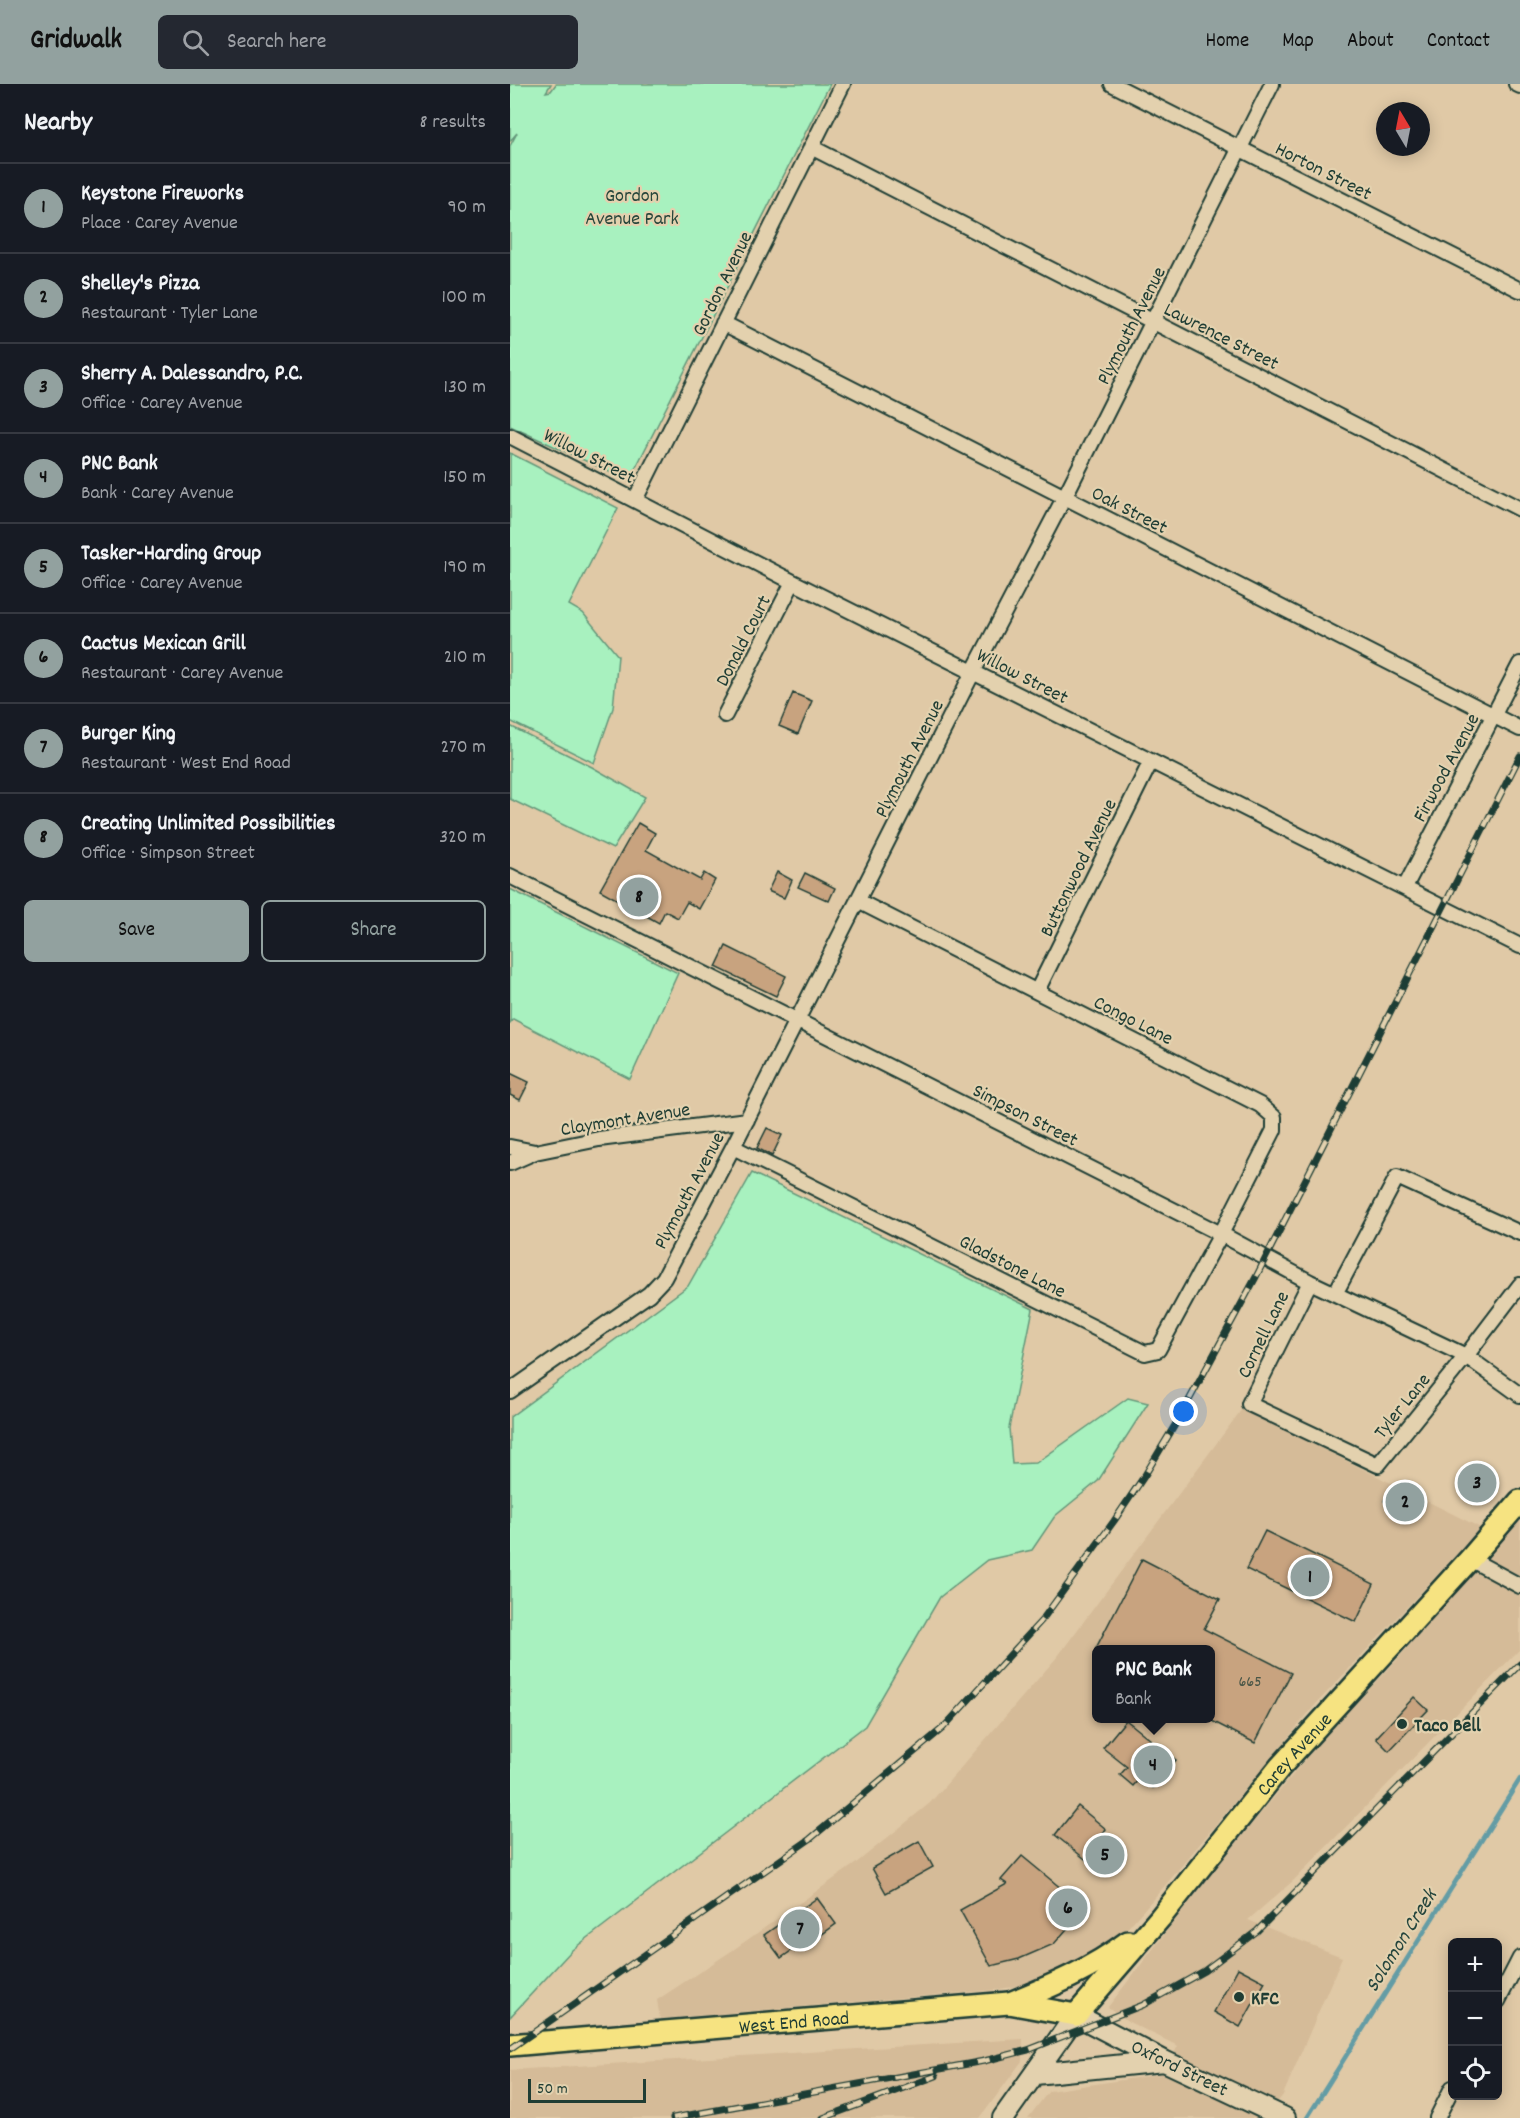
<!DOCTYPE html>
<html lang="en">
<head>
<meta charset="utf-8">
<style>
  :root { --surface:#171b24; --page:#242831; --text:#f1f3f6; --muted:#9ea1a6; --line:#363941; --accent:#92a19f }
  body { margin:0; font-family:Dekko,sans-serif; background:var(--page); color:var(--text) }
  .controls { position:absolute; right:18px; bottom:18px; display:grid; overflow:hidden; border-radius:9px; box-shadow:0 3px 15px #0003 }
  .controls button { width:54px; height:54px; display:grid; place-items:center; padding:0; border:0; border-bottom:2px solid var(--line); background:var(--surface); color:var(--text); font:30px sans-serif }
  .compass { position:absolute; left:866px; top:18px; width:54px; height:54px; border-radius:50%; background:var(--surface); box-shadow:0 3px 15px #0003; rotate:350deg }
  .scale { position:absolute; left:18px; bottom:15px; width:118px; box-sizing:border-box; padding-left:6px; border:3px solid #1f3d34; border-top:0; font-size:16px; line-height:21px; white-space:nowrap; color:#1f3d34; -webkit-text-stroke:4px #e3d1ae; paint-order:stroke }
  .you { position:absolute; left:674px; top:1328px; width:21px; height:21px; margin:-15px; border:4px solid #fff; border-radius:50%; background:#1a73e8; box-shadow:0 0 0 9px #1a73e833 }
  .badge { display:grid; place-items:center; width:39px; height:39px; border-radius:50%; background:var(--accent); color:#111; font-size:20px; font-weight:700 }
  .pin { position:absolute; translate:-50% -50%; border:3px solid #fff; box-shadow:0 2px 6px #0006 }
  .popup { position:absolute; left:582px; top:1561px; width:123px; height:78px; box-sizing:border-box; display:grid; place-content:center; border-radius:9px; background:var(--surface); filter:drop-shadow(0 2px 4px #0005); font-size:20px; white-space:nowrap; color:var(--muted) }
  .popup b { font-size:22px; color:var(--text) }
  .popup::after { content:''; position:absolute; left:50%; top:100%; margin-left:-12px; border:12px solid transparent; border-top-color:var(--surface) }
  .list { margin:0; padding:0; list-style:none }
  h2 { display:flex; justify-content:space-between; align-items:center; height:78px; margin:0; padding:0 24px; font-size:26px }
  h2 small { font-size:20px; font-weight:400; color:var(--muted) }
  .list li { display:grid; grid-template-columns:39px 1fr auto; gap:18px; align-items:center; box-sizing:border-box; height:90px; padding:0 24px; border-top:2px solid var(--line) }
  .list b { display:block; font-size:22px; white-space:nowrap }
  .list p { margin:0; font-size:20px; white-space:nowrap; color:var(--muted) }
  .list em { font-size:20px; font-style:normal; color:var(--muted) }
  .actions { display:flex; gap:12px; padding:18px 24px }
  .actions a { flex:1; padding:14px 0; border:2px solid var(--accent); border-radius:9px; text-align:center; font-size:21px; color:var(--accent) }
  .actions .main { background:var(--accent); color:#111 }
  .icon { flex:none; width:33px; height:33px; fill:none; stroke:currentColor; stroke-width:2; stroke-linecap:round; stroke-linejoin:round }
  .map { position:relative; flex:none; width:1010px; height:2034px; overflow:hidden }
  header { display:flex; align-items:center; gap:36px; box-sizing:border-box; height:84px; padding:0 30px; background:var(--accent); color:#111 }
  header strong { font-size:28px }
  nav { display:flex; gap:33px; margin-inline-start:auto; font-size:21px }
  .search { width:420px; height:54px; background:var(--page); display:flex; align-items:center; gap:15px; box-sizing:border-box; padding:0 21px; border-radius:9px; color:var(--muted); font-size:22px }
  main { display:flex }
  aside { flex:1; background:var(--surface) }
  .map>svg:first-child { display:block }
</style>
</head>
<body>
<header>
<strong>Gridwalk</strong>
<div class="search"><svg class="icon" aria-label="search" viewBox="0 0 24 24"><circle cx="10" cy="10" r="6"/><path d="M15 15l6 6"/></svg>Search here</div>
<nav><a>Home</a><a>Map</a><a>About</a><a>Contact</a></nav>
</header>
<main>
<aside>
<h2>Nearby<small>8 results</small></h2>
<ul class="list">
<li><span class="badge">1</span><div><b>Keystone Fireworks</b><p>Place · Carey Avenue</p></div><em>90 m</em></li>
<li><span class="badge">2</span><div><b>Shelley's Pizza</b><p>Restaurant · Tyler Lane</p></div><em>100 m</em></li>
<li><span class="badge">3</span><div><b>Sherry A. Dalessandro, P.C.</b><p>Office · Carey Avenue</p></div><em>130 m</em></li>
<li><span class="badge">4</span><div><b>PNC Bank</b><p>Bank · Carey Avenue</p></div><em>150 m</em></li>
<li><span class="badge">5</span><div><b>Tasker-Harding Group</b><p>Office · Carey Avenue</p></div><em>190 m</em></li>
<li><span class="badge">6</span><div><b>Cactus Mexican Grill</b><p>Restaurant · Carey Avenue</p></div><em>210 m</em></li>
<li><span class="badge">7</span><div><b>Burger King</b><p>Restaurant · West End Road</p></div><em>270 m</em></li>
<li><span class="badge">8</span><div><b>Creating Unlimited Possibilities</b><p>Office · Simpson Street</p></div><em>320 m</em></li>
</ul>
<div class="actions"><a class="main">Save</a><a>Share</a></div>
</aside>
<div class="map">
<svg width="1010" height="2034" viewBox="0 0 1010 2034">
  <rect width="100%" height="100%" fill="#e0c9a6"/>
  <filter id="ink" filterUnits="userSpaceOnUse"><feTurbulence type="fractalNoise" baseFrequency=".0167" numOctaves="2"/><feDisplacementMap in="SourceGraphic" scale="12" xChannelSelector="R" yChannelSelector="G"/><feConvolveMatrix kernelMatrix="1 2 1 2 8 2 1 2 1" color-interpolation-filters="sRGB"/></filter>
  <g filter="url(#ink)">
    <path fill="#d5bb98" fill-rule="evenodd" d="M 732,1325 L 971,1444 L 806,1620 L 659,1797 L 614,1848 L 597,1862 L 534,1897 L 485,1906 L 150,1935 L 147,1916 L 223,1866 L 345,1780 L 420,1719 L 548,1572 ZM 586,1566 L 700,1566 L 700,1634 L 586,1634 Z
      M 1010,1432 L 1010,1565 L 784,1796 L 738,1836 L 832,1873 L 773,2011 L 755,2034 L 518,2034 L 539,2007 L 652,1990 L 668,1962 L 619,1938 L 598,1923 L 705,1785 L 813,1654 L 886,1577 Z
      M 513,1955 L 512,1977 L 470,2034 L 0,2034 L 0,1986 Z"/>
    <path fill="#a8f1bf" stroke="#64977a" stroke-width="1.5" d="M 0,0 L 41,0 L 36,8 L 41,7 L 46,0 L 320,0 L 119,397 L 0,342 L 0,62 L 7,49 L 0,57 Z
      M 0,369 L 108,424 L 59,521 L 73,529 L 108,572 L 103,624 L 84,679 L 0,637 Z
      M 0,642 L 82,683 L 135,713 L 103,765 L 0,715 Z
      M 0,805 L 168,889 L 120,995 L 3,935 L 0,939 Z
      M 242,1089 L 523,1225 L 499,1344 L 502,1380 L 526,1379 L 618,1314 L 638,1319 L 588,1397 L 545,1432 L 522,1466 L 477,1476 L 430,1513 L 355,1642 L 62,1866 L 0,1933 L 0,1333 L 178,1202 Z"/>
    <g fill="none" stroke-linecap="round" stroke-linejoin="round">
      <path stroke="#639ca5" stroke-width="4.5" d="M 797,2034 L 1010,1695"/>
    </g>
    <path fill="#c8a37f" stroke="#1f3d34" stroke-width="1.5" d="M 283,609 L 302,617 L 288,650 L 269,642 Z
      M 128,739 L 145,749 L 136,766 L 190,796 L 194,789 L 205,796 L 189,825 L 177,818 L 168,834 L 155,827 L 149,839 L 90,806 Z
      M 267,788 L 282,796 L 274,814 L 258,807 Z
      M 295,789 L 325,804 L 319,817 L 288,803 Z
      M 216,862 L 276,892 L 266,912 L 206,883 Z
      M 0,989 L 19,998 L 10,1016 L 0,1011 Z
      M 257,1044 L 272,1051 L 262,1072 L 247,1064 Z
      M 881,1403 L 915,1420 L 908,1434 L 874,1417 Z
      M 755,1447 L 864,1500 L 846,1538 L 736,1485 Z
      M 632,1475 L 710,1515 L 694,1545 L 781,1589 L 745,1659 L 700,1636 L 700,1566 L 585,1566 Z
      M 904,1613 L 918,1626 L 879,1667 L 866,1654 Z
      M 616,1636 L 666,1676 L 643,1704 L 630,1694 L 623,1702 L 610,1691 L 617,1683 L 593,1664 Z
      M 568,1722 L 596,1745 L 591,1751 L 612,1768 L 594,1790 L 545,1751 Z
      M 409,1757 L 423,1783 L 376,1809 L 362,1784 Z
      M 512,1772 L 575,1824 L 544,1860 L 509,1875 L 481,1882 L 450,1826 L 497,1800 L 491,1796 Z
      M 307,1814 L 326,1840 L 300,1859 L 297,1856 L 271,1874 L 254,1851 Z
      M 728,1884 L 755,1898 L 730,1943 L 704,1928 Z"/>
    <g fill="none" stroke-linecap="round" stroke-linejoin="round">
      <g stroke="#1f3d34" stroke-width="18">
        <path id="street" d="M 602,0 L 1010,206
          M 1006,0 L 1010,2
          M 301,63 L 1010,425
          M 213,239 L 1010,645
          M 0,352 L 283,498 L 1010,862
          M 125,416 L 333,0
          M 215,631 L 283,498
          M 0,792 L 711,1150 L 800,1198 L 956,1272 L 1010,1311
          M 895,803 L 1010,580
          M 527,907 L 641,677
          M 0,1063 L 25,1068 L 89,1055 L 237,1036
          M 223,1063 L 635,1269 L 648,1266 L 711,1150 L 764,1046 L 764,1033 L 750,1021 L 348,817
          M 0,1079 L 25,1068
          M 800,1198 L 739,1320 L 868,1381 L 956,1272 L 1010,1201
          M 825,1210 L 887,1093 L 1010,1149
          M 0,1307 L 139,1210 L 154,1194 L 223,1063 L 463,588 L 554,414 L 762,0
          M 960,1475 L 1010,1502
          M 988,1917 L 1010,1874
          M 927,2034 L 942,2004"/>
      </g>
      <g stroke="#1f3d34" stroke-width="24">
        <path id="secondary" d="M 525,1990 L 654,1977
          M 493,2034 L 566,1931 L 654,1977 L 775,2034"/>
      </g>
      <g stroke="#1f3d34" stroke-width="26">
        <g id="primary">
          <path d="M 500,1919 C 542,1902 582,1885 618,1858"/>
          <path id="s1" d="M 0,1961 L 499,1919 L 566,1931 L 650,1834 L 770,1683 L 960,1475 L 1010,1417"/>
        </g>
      </g>
      <use href="#street" stroke="#e3d1ae" stroke-width="14"/>
      <use href="#secondary" stroke="#e3d1ae" stroke-width="20"/>
      <use href="#primary" stroke="#f6e381" stroke-width="21"/>
      <g stroke="#1f3d34" stroke-width="7">
        <path id="rail" d="M 0,1965 L 300,1755 L 433,1644 L 532,1536 L 604,1437 L 635,1391 L 671,1331 L 746,1193 L 1010,672
          M 163,2034 L 474,1977 L 518,1966 L 633,1921 L 694,1887 L 747,1847 L 1010,1580
          M 313,2034 L 426,1992"/>
      </g>
      <use href="#rail" stroke="#e3d1ae" stroke-width="4.5" stroke-dasharray="14" stroke-linecap="butt"/>
    </g>
  </g>
  <g fill="#1f3d34" stroke="#e3d1ae" stroke-width="2">
    <circle cx="892" cy="1640" r="6"/>
    <circle cx="729" cy="1913" r="6"/>
  </g>
  <g text-anchor="middle" stroke-width="4.5" stroke-linejoin="round" paint-order="stroke">
    <g font-size="16" fill="#495647">
      <text x="740" y="1602">665</text>
    </g>
    <g font-size="20" fill="#1f3d34" stroke="#e3d1ae">
      <text transform="translate(814 86) rotate(27)" y="7">Horton Street</text>
      <text transform="translate(211 199) rotate(-64)" y="7">Gordon Avenue</text>
      <text transform="translate(620 241) rotate(-63)" y="7">Plymouth Avenue</text>
      <text transform="translate(712 251) rotate(27)" y="7">Lawrence Street</text>
      <text transform="translate(80 371) rotate(27)" y="7">Willow Street</text>
      <text transform="translate(620 425) rotate(27)" y="7">Oak Street</text>
      <text transform="translate(232 556) rotate(-63)" y="7">Donald Court</text>
      <text transform="translate(513 591) rotate(27)" y="7">Willow Street</text>
      <text transform="translate(398 674) rotate(-63)" y="7">Plymouth Avenue</text>
      <text transform="translate(935 683) rotate(-62)" y="7">Firwood Avenue</text>
      <text transform="translate(567 783) rotate(-64)" y="7">Buttonwood Avenue</text>
      <text transform="translate(624 935) rotate(27)" y="7">Congo Lane</text>
      <text transform="translate(516 1030) rotate(27)" y="7">Simpson Street</text>
      <text transform="translate(115 1034) rotate(-9)" y="7">Claymont Avenue</text>
      <text transform="translate(178 1106) rotate(-62)" y="7">Plymouth Avenue</text>
      <text transform="translate(503 1181) rotate(27)" y="7">Gladstone Lane</text>
      <text transform="translate(752 1250) rotate(-64)" y="7">Cornell Lane</text>
      <text transform="translate(891 1321) rotate(-51)" y="7">Tyler Lane</text>
      <text dy="7" stroke="none"><textPath href="#s1" startOffset="909">Carey Avenue</textPath></text>
      <text dy="7" stroke="none"><textPath href="#s1" startOffset="285">West End Road</textPath></text>
      <text transform="translate(670 1983) rotate(26)" y="7">Oxford Street</text>
    </g>
    <g font-size="20" fill="#26463b" stroke="#e3d1ae">
      <text x="122" y="117">Gordon<tspan x="122" dy="23">Avenue Park</tspan></text>
    </g>
    <g font-size="20" font-weight="bold" fill="#1f3d34" stroke="#e3d1ae" text-anchor="start">
      <text x="904" y="1647">Taco Bell</text>
      <text x="741" y="1920">KFC</text>
    </g>
    <g font-size="21" font-style="italic" fill="#25453d" stroke="#e3d1ae">
      <text transform="translate(890 1856) rotate(-58)" y="7">Solomon Creek</text>
    </g>
  </g>
</svg>
<div class="controls">
<button>+</button>
<button>−</button>
<button><svg class="icon" aria-label="locate" viewBox="0 0 24 24"><circle cx="12" cy="12" r="6"/><path d="M12 2v4M12 18v4M2 12h4M18 12h4"/></svg></button>
</div>
<svg class="compass" viewBox="-18 -18 36 36"><path d="M0-13l5 13h-10z" fill="#e53935"/><path d="M0 13l5-13h-10z" fill="#9ea1a6"/></svg>
<div class="scale">50 m</div>
<div class="you"></div>
<div class="pin badge" style="left:800px;top:1493px">1</div>
<div class="pin badge" style="left:895px;top:1418px">2</div>
<div class="pin badge" style="left:967px;top:1399px">3</div>
<div class="pin badge" style="left:643px;top:1681px">4</div>
<div class="popup"><b>PNC Bank</b>Bank</div>
<div class="pin badge" style="left:595px;top:1771px">5</div>
<div class="pin badge" style="left:558px;top:1824px">6</div>
<div class="pin badge" style="left:290px;top:1845px">7</div>
<div class="pin badge" style="left:129px;top:813px">8</div>
</div>
</main>
</body>
</html>
